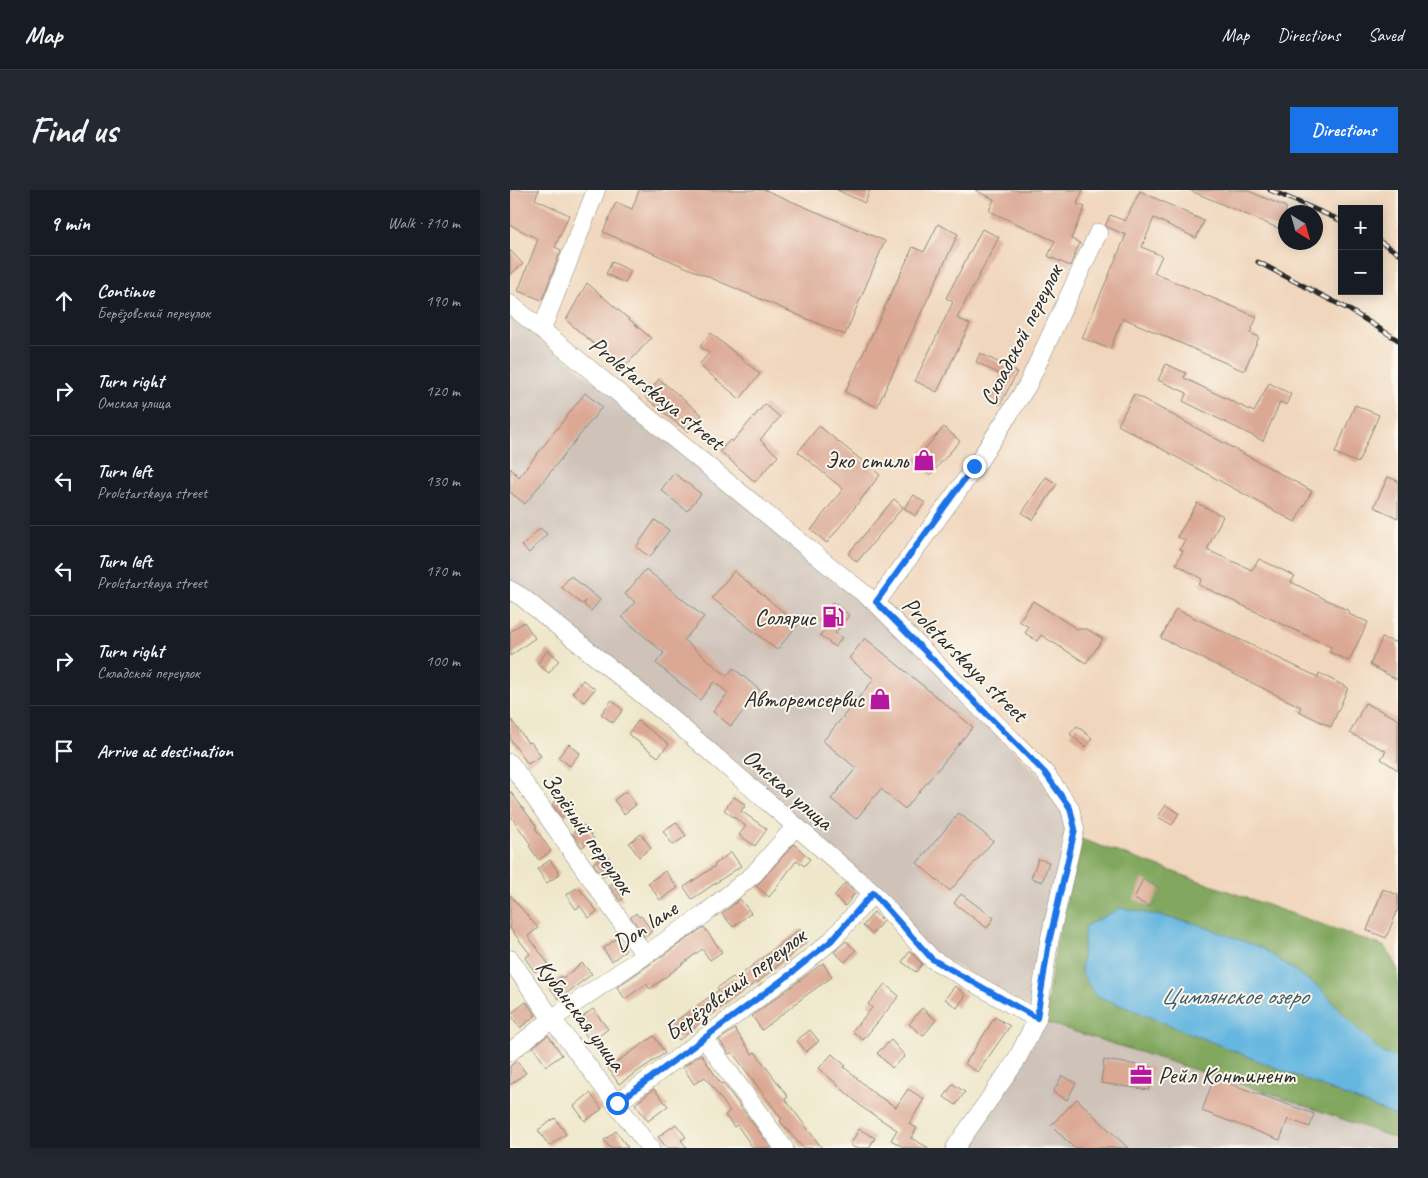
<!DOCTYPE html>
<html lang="en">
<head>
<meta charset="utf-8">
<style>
  :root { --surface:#171b24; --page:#242831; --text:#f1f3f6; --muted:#9ea1a6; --line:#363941; --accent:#1a73e8 }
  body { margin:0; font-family:Caveat,sans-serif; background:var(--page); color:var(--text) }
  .controls { position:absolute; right:15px; top:15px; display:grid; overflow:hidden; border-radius:0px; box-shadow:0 2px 12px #0003 }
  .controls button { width:45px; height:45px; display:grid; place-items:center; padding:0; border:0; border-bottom:1px solid var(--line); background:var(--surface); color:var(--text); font:25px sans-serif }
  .compass { position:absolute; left:768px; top:15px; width:45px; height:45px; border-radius:50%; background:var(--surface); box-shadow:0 2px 12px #0003; rotate:143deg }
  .stop { position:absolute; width:15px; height:15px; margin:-11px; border:4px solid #1a73e8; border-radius:50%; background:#fff }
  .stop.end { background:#1a73e8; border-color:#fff; box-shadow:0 1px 5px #0008 }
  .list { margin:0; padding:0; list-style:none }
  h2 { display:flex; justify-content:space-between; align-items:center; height:65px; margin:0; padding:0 20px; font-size:21px }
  h2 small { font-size:16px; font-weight:400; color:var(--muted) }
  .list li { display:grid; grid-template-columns:32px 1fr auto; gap:15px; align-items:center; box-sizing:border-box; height:90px; padding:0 20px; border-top:1px solid var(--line) }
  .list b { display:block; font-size:19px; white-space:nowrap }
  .list p { margin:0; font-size:16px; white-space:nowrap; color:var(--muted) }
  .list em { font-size:16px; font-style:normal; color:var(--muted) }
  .icon { flex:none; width:28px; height:28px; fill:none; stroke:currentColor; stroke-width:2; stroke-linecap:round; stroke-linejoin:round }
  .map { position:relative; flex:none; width:888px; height:958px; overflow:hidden; border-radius:0px }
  header { display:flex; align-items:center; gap:30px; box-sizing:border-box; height:70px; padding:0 25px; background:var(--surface); border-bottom:1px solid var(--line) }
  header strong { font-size:24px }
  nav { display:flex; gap:28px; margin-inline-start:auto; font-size:18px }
  .intro { display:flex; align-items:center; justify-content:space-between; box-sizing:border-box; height:120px; padding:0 30px }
  h1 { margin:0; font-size:35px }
  .button { padding:12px 22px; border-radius:0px; background:var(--accent); color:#fff; font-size:18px; font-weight:700 }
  main { display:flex; gap:30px; padding:0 30px }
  aside { flex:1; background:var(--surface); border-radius:0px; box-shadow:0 2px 12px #0003 }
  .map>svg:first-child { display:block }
</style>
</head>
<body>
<header>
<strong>Map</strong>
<nav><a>Map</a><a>Directions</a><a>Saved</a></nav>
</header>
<div class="intro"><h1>Find us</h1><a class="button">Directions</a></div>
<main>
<aside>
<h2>9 min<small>Walk · 710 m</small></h2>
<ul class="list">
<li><svg class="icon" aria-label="ahead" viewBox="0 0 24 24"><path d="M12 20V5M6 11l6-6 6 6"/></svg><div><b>Continue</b><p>Берёзовский переулок</p></div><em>190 m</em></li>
<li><svg class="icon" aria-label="right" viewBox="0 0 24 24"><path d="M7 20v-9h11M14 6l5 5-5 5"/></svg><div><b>Turn right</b><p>Омская улица</p></div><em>120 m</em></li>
<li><svg class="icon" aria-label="left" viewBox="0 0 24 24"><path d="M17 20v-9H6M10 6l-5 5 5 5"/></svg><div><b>Turn left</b><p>Proletarskaya street</p></div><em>130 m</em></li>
<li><svg class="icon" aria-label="left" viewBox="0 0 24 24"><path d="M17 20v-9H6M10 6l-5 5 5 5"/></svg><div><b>Turn left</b><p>Proletarskaya street</p></div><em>170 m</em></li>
<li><svg class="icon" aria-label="right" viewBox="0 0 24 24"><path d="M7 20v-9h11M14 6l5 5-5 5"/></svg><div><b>Turn right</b><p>Складской переулок</p></div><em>100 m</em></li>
<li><svg class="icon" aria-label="arrive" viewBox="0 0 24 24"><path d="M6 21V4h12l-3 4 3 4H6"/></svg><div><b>Arrive at destination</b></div></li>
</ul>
</aside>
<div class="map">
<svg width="888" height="958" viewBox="0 0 888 958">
  <rect width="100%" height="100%" fill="#fbf7ec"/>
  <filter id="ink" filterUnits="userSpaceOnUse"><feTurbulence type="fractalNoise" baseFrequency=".02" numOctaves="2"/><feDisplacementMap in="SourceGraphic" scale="10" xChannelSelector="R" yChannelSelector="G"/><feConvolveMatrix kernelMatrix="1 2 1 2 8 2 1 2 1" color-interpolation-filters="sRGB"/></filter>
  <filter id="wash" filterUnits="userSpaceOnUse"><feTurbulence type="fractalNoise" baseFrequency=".0096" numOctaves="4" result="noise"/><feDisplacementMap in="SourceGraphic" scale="20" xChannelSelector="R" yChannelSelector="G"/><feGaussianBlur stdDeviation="1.12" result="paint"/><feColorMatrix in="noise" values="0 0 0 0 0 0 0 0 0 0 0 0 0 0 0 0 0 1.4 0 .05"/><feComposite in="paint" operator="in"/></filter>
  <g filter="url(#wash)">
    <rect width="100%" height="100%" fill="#eee7ca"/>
    <path fill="#f0d6bc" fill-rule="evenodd" d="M 0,0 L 78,0 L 28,128 L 0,105 Z
      M 93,0 L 888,0 L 888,780 L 876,757 L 571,649 L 40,136 ZM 832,19 L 869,19 L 869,101 L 832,101 ZM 776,22 L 806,22 L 806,52 L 776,52 Z"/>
    <path fill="#cec2b9" d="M 0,123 L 364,418 L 531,588 L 553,622 L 556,639 L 520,818 L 423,763 L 0,392 Z
      M 534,832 L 768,906 L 888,949 L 888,958 L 453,958 Z"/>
    <path fill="#81a75e" stroke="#566944" d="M 571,649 L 876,757 L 888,780 L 888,949 L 768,906 L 534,832 L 546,754 Z"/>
    <path fill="#65b6e0" stroke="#487086" d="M 611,718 L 684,733 L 752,758 L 811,799 L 835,826 L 872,863 L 888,867 L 888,927 L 585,805 L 571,782 L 575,736 Z"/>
    <g id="blocks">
      <path fill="#dba894" d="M 0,0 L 29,0 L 25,9 L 59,25 L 45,57 L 51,60 L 32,110 L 8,101 L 28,49 L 0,35 Z
        M 129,0 L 255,0 L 375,51 L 335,145 L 93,42 L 106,12 L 122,19 Z
        M 327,0 L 360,0 L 355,13 Z
        M 465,0 L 573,0 L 567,14 L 575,17 L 561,49 L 570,53 L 560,76 L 538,66 L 545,51 L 479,21 L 484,9 Z
        M 679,0 L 736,0 L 776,17 L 776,37 L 771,35 L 770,39 Z
        M 630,1 L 694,31 L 686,48 L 644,28 L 632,57 L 652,66 L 644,83 L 747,127 L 740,143 L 749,147 L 734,181 L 613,128 L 600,159 L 572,148 L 616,45 L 595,36 L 600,25 L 615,31 Z
        M 428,34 L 448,44 L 367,217 L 335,202 L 403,57 L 414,62 Z
        M 472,39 L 489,47 L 447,128 L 460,134 L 427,202 L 405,191 L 443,112 L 436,108 Z
        M 0,60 L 13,74 L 0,85 Z
        M 102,72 L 121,81 L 115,93 L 96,84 Z
        M 77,93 L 141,148 L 113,179 L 56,130 Z
        M 201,143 L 250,184 L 230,209 L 189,175 L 199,163 L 190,156 Z
        M 470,163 L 507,182 L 490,215 L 478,209 L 491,185 L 466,172 Z
        M 656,174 L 676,183 L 674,188 L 744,222 L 759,193 L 781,204 L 776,215 L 770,212 L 753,251 L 673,211 L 677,203 L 648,190 Z
        M 149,189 L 192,225 L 178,242 L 135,207 Z
        M 75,203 L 92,217 L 15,314 L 0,302 L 0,278 L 9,287 Z
        M 624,204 L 802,301 L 785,332 L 608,235 Z
        M 255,214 L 270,227 L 250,250 L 268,266 L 245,292 L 210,261 L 220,250 L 222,252 Z
        M 845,215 L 869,225 L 848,273 L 825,263 Z
        M 309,236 L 370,285 L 317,353 L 301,340 L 333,299 L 288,262 Z
        M 434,237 L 450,251 L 420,285 L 404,271 Z
        M 164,283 L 191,304 L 177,321 L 151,300 Z
        M 536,287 L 547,294 L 523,330 L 512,323 Z
        M 878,287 L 888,291 L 888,328 L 864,317 Z
        M 404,305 L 415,313 L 405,326 L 394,318 Z
        M 384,309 L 393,317 L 347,372 L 338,364 Z
        M 687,313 L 713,326 L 697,360 L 742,380 L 749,369 L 785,386 L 781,392 L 839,421 L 838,424 L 858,432 L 839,471 L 819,462 L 821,457 L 689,395 L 692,389 L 666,374 L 673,361 L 670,359 L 675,350 L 667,347 Z
        M 145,330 L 159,340 L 140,367 L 126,357 Z
        M 30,338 L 37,344 L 19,363 L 12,356 Z
        M 136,379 L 194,427 L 174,450 L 217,486 L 223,478 L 250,500 L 221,536 L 203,522 L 218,503 L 204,492 L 190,510 L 146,473 L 154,463 L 112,427 L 125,412 L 115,404 Z
        M 224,381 L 288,434 L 267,460 L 202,408 Z
        M 61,386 L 90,410 L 81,421 L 74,415 L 76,411 L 72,414 L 51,397 Z
        M 523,411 L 567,439 L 577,439 L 593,449 L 576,473 L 531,445 L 527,451 L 515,443 L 519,437 L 509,431 Z
        M 323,412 L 339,425 L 325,443 L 332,448 L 325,457 L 310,445 L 318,436 L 309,430 Z
        M 666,419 L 808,487 L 809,483 L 838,498 L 821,537 L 789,521 L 791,517 L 651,448 Z
        M 14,432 L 25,448 L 0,466 L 0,442 Z
        M 355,448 L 463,537 L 395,619 L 371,599 L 346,629 L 321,609 L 346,578 L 313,551 L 364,489 L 339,468 Z
        M 872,448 L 888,453 L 888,490 L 860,475 Z
        M 38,460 L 49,470 L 39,483 L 27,474 Z
        M 73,490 L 85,499 L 74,512 L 62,503 Z
        M 102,510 L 113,520 L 103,533 L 91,524 Z
        M 855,513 L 888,529 L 888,580 L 871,569 L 876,561 L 840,543 Z
        M 0,528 L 18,553 L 21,552 L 31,566 L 18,574 L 0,549 Z
        M 128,531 L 159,554 L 148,567 L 118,544 Z
        M 567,536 L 582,548 L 575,557 L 560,544 Z
        M 59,554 L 70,563 L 60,576 L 48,567 Z
        M 0,601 L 27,637 L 25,638 L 41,661 L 29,670 L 19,656 L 21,655 L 0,625 Z
        M 116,601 L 126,615 L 114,624 L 104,610 Z
        M 54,605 L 64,619 L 52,628 L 42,614 Z
        M 224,607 L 236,615 L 231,621 L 257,639 L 245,656 L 229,645 L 236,636 L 214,620 Z
        M 656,615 L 669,623 L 662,635 L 648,627 Z
        M 449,623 L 483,651 L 440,701 L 407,673 Z
        M 166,632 L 176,646 L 163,655 L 153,641 Z
        M 74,635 L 84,649 L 72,657 L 62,643 Z
        M 131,644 L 141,658 L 129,667 L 119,653 Z
        M 284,654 L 300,669 L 294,676 L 287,670 L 259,707 L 246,696 Z
        M 221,662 L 231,676 L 182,709 L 174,697 L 205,676 L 204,675 Z
        M 95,665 L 105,679 L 93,687 L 83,673 Z
        M 528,669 L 539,672 L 532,692 L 521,688 Z
        M 40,670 L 50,684 L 37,693 L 27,679 Z
        M 155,681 L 168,698 L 150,710 L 138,693 Z
        M 633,689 L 650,698 L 640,717 L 624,709 Z
        M 102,693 L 113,709 L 110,711 L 99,695 Z
        M 335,693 L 346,702 L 335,716 L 324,706 Z
        M 68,697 L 87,721 L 79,728 L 70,716 L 66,719 L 56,705 Z
        M 873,699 L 888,705 L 888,719 L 876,748 L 857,740 Z
        M 451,704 L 484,728 L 477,738 L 444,713 Z
        M 0,705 L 28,738 L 18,746 L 38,773 L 25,782 L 15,768 L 20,764 L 0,738 Z
        M 230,709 L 241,723 L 223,737 L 212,724 Z
        M 364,722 L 373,731 L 362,744 L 353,736 Z
        M 126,723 L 129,727 L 131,726 L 142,741 L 135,747 L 121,727 Z
        M 194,737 L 212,762 L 200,770 L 192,759 L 140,799 L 136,794 L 115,809 L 107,797 Z
        M 290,739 L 298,751 L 247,793 L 246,792 L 186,836 L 186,837 L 169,850 L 158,836 L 209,800 L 207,798 L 223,787 L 225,789 Z
        M 107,748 L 116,760 L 102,771 L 93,759 Z
        M 336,751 L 346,760 L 335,772 L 324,762 Z
        M 400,761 L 412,774 L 406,782 L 392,772 Z
        M 72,773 L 82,784 L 49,809 L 38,796 L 51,786 L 53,788 Z
        M 313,773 L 322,787 L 295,806 L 252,840 L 242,826 Z
        M 375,794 L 389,806 L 353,850 L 342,841 L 362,818 L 358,814 Z
        M 445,796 L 456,805 L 447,818 L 435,809 Z
        M 16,812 L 26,825 L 10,838 L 0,824 Z
        M 412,818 L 426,830 L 413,846 L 399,834 Z
        M 83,819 L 98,839 L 81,852 L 66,832 Z
        M 485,827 L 500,836 L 468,882 L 455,874 Z
        M 225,839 L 242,864 L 245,862 L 278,907 L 275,909 L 312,958 L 293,958 L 270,931 L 272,929 L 222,862 L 219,864 L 209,850 Z
        M 300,840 L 309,851 L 296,862 L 287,850 Z
        M 38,845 L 52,865 L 36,876 L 23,857 Z
        M 144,846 L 155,863 L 109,894 L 98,878 Z
        M 381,850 L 395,866 L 382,878 L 367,863 Z
        M 191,864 L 211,894 L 213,893 L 261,958 L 243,958 L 227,935 L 224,937 L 215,925 L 220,921 L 195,887 L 184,894 L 173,877 Z
        M 322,864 L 336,876 L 334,877 L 365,904 L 386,917 L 398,899 L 414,909 L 399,934 L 407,938 L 401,948 L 419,958 L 395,958 L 381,950 L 387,940 L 353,918 L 309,878 Z
        M 594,870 L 642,877 L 639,900 L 591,893 Z
        M 7,871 L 16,883 L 0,895 L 0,876 Z
        M 552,886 L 566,893 L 557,910 L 543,902 Z
        M 704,888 L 804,924 L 800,937 L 778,929 L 770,950 L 692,921 Z
        M 443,894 L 455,902 L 446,915 L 434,907 Z
        M 144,899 L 158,916 L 138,931 L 125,914 Z
        M 80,903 L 92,919 L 75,931 L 64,916 Z
        M 567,909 L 618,958 L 564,958 L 541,935 Z
        M 45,928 L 56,944 L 39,956 L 28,940 Z
        M 166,934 L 176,947 L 171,950 L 177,958 L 157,958 L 148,947 Z
        M 349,939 L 365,948 L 359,958 L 345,958 L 340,955 Z
        M 106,941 L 118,958 L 100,958 L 94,950 Z"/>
    </g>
  </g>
  <g filter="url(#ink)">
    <use href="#blocks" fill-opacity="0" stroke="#8c897a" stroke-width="1"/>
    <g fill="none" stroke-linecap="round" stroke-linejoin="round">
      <g stroke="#8c897a" stroke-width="19">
        <path id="minor" d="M 0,114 L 333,387 L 366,413 L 535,583 L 560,618 L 565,639 L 539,752 L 527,829 L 506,871 L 445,958
          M 32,139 L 86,0
          M 0,400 L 12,407 L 154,522 L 363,703 L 422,769 L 527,829
          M 366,413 L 465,277 L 517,196 L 588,43
          M 0,573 L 134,764
          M 0,769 L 42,829 L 140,958
          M 194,848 L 274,958
          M 0,862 L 42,829 L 192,726 L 244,684 L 285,637
          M 107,913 L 279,785 L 321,751 L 363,703"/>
      </g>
      <use href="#minor" stroke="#fff" stroke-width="18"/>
      <g stroke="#2b2b2b" stroke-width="5">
        <path id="rail" d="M 760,0 L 832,31
          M 869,51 L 888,63
          M 748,72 L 838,119 L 888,150"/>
      </g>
      <use href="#rail" stroke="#fbf7ec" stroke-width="3" stroke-dasharray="9" stroke-linecap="butt"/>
    </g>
  </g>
  <g fill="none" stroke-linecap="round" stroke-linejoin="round" filter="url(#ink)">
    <path stroke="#1a73e8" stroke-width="6" d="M 107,913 L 279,785 L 321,751 L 363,703 L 422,769 L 527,828 L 539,752 L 565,639 L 560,618 L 535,583 L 366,412 L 464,276"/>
  </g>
  <defs>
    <g id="shop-bare" transform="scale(1.725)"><path d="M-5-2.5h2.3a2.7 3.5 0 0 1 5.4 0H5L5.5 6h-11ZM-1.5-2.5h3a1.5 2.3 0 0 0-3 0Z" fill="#b5179e" stroke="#fbf7ec" stroke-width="2.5" paint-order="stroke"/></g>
    <g id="fuel-bare" transform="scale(1.725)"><path d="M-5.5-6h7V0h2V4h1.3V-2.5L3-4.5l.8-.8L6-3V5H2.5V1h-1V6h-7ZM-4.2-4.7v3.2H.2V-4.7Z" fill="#b5179e" stroke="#fbf7ec" stroke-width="2.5" paint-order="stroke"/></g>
    <g id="office-bare" transform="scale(1.725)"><path d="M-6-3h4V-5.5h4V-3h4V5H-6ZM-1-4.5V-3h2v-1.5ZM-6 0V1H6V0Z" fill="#b5179e" stroke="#fbf7ec" stroke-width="2.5" paint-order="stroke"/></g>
  </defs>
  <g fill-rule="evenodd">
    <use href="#shop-bare" x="414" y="270"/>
    <use href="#fuel-bare" x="323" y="427"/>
    <use href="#shop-bare" x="370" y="509"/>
    <use href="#office-bare" x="631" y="885"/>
  </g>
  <g text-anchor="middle" stroke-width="4" stroke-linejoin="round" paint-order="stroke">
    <g font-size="24" fill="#2b2b2b" stroke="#fbf7ec">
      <text transform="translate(511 145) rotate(-63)" y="8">Складской переулок</text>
      <text transform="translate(147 203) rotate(39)" y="8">Proletarskaya street</text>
      <text transform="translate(455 469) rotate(45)" y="8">Proletarskaya street</text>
      <text transform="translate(278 599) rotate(41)" y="8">Омская улица</text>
      <text transform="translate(78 643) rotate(55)" y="8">Зелёный переулок</text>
      <text transform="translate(135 736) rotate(-34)" y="8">Don lane</text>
      <text transform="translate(225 794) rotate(-37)" y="8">Берёзовский переулок</text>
      <text transform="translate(71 825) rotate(53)" y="8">Кубанская улица</text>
    </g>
    <g font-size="24" fill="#2b2b2b" stroke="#fbf7ec" text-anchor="end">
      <text x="398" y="278">Эко стиль</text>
      <text x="306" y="435">Солярис</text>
      <text x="354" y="517">Авторемсервис</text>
      <text x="648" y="893" text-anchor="start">Рейл Континент</text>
    </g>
    <g font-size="25" font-style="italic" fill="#3f5c6a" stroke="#fbf7ec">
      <text x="724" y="814">Цимлянское озеро</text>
    </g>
  </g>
</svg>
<div class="controls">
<button>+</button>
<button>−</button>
</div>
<svg class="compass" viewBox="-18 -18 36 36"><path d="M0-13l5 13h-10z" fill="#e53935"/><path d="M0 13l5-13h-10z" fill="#9ea1a6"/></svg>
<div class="stop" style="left:107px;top:913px"></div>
<div class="stop end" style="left:464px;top:276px"></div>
</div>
</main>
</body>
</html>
